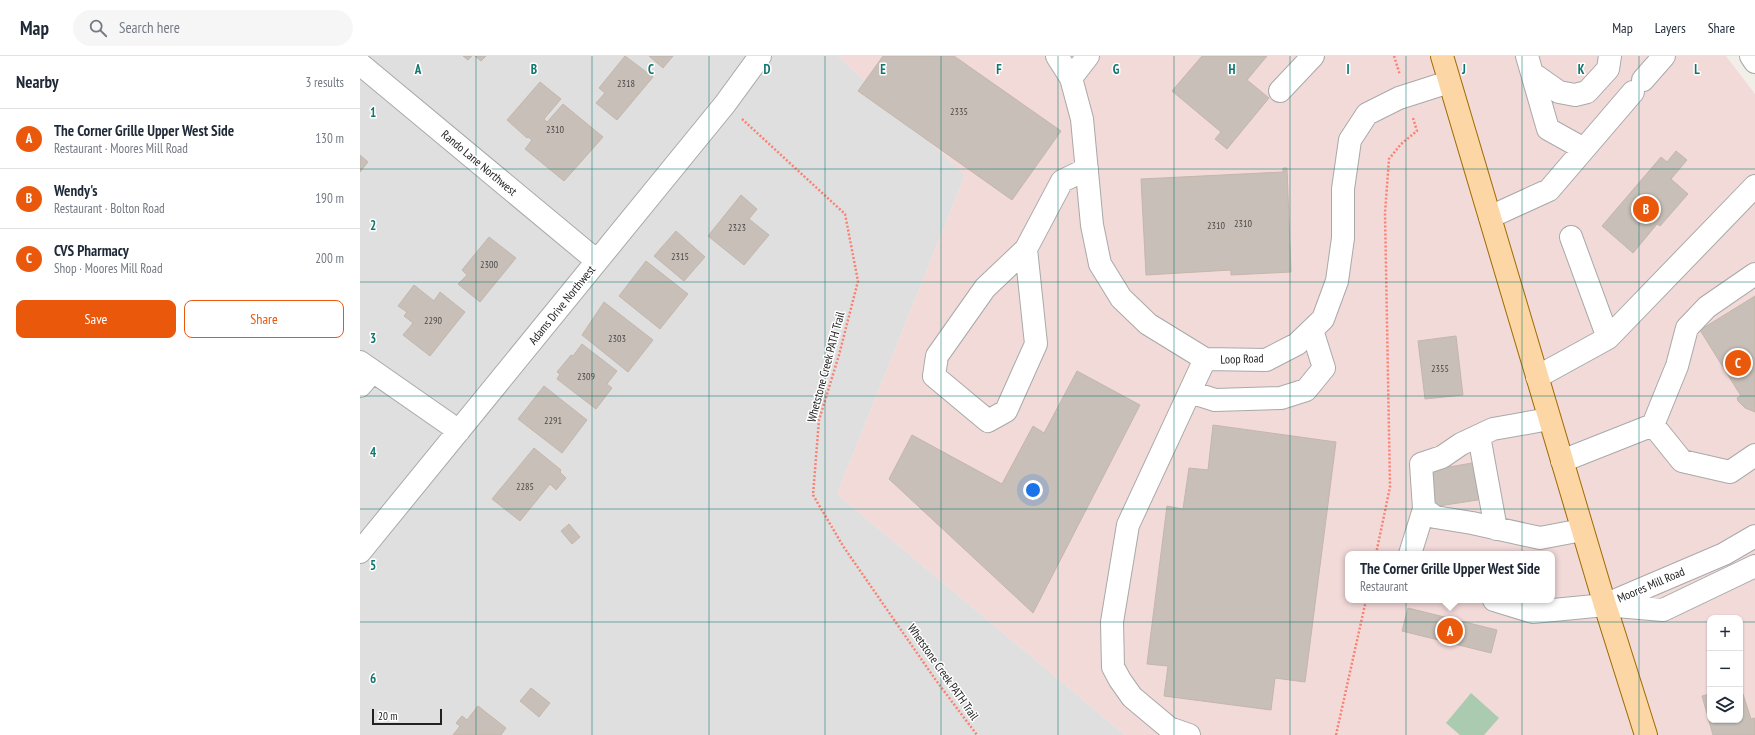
<!DOCTYPE html>
<html lang="en">
<head>
<meta charset="utf-8">
<style>
  :root { --surface:#fff; --page:#f6f6f7; --text:#1f2937; --muted:#747a83; --line:#e0e1e3; --accent:#ea580c }
  body { margin:0; font-family:"PT Sans Narrow",sans-serif; background:var(--page); color:var(--text) }
  .controls { position:absolute; right:12px; bottom:12px; display:grid; overflow:hidden; border-radius:8px; box-shadow:0 1px 3px #0004 }
  .controls button { width:36px; height:36px; display:grid; place-items:center; padding:0; border:0; border-bottom:1px solid var(--line); background:var(--surface); color:var(--text); font:20px sans-serif }
  .scale { position:absolute; left:12px; bottom:10px; width:70px; box-sizing:border-box; padding-left:4px; border:2px solid #222; border-top:0; font-size:11px; line-height:14px; white-space:nowrap; color:#222; -webkit-text-stroke:3px #fff; paint-order:stroke }
  .you { position:absolute; left:673px; top:434px; width:14px; height:14px; margin:-10px; border:3px solid #fff; border-radius:50%; background:#1a73e8; box-shadow:0 0 0 6px #1a73e833 }
  .badge { display:grid; place-items:center; width:26px; height:26px; border-radius:50%; background:var(--accent); color:#fff; font-size:13px; font-weight:700 }
  .pin { position:absolute; translate:-50% -50%; border:2px solid #fff; box-shadow:0 1px 4px #0006 }
  .popup { position:absolute; left:985px; top:495px; width:210px; height:52px; box-sizing:border-box; display:grid; place-content:center; border-radius:8px; background:var(--surface); filter:drop-shadow(0 1px 3px #0005); font-size:13px; white-space:nowrap; color:var(--muted) }
  .popup b { font-size:15px; color:var(--text) }
  .popup::after { content:''; position:absolute; left:50%; top:100%; margin-left:-8px; border:8px solid transparent; border-top-color:var(--surface) }
  .list { margin:0; padding:0; list-style:none }
  h2 { display:flex; justify-content:space-between; align-items:center; height:52px; margin:0; padding:0 16px; font-size:17px }
  h2 small { font-size:13px; font-weight:400; color:var(--muted) }
  .list li { display:grid; grid-template-columns:26px 1fr auto; gap:12px; align-items:center; box-sizing:border-box; height:60px; padding:0 16px; border-top:1px solid var(--line) }
  .list b { display:block; font-size:15px; white-space:nowrap }
  .list p { margin:0; font-size:13px; white-space:nowrap; color:var(--muted) }
  .list em { font-size:13px; font-style:normal; color:var(--muted) }
  .actions { display:flex; gap:8px; padding:12px 16px }
  .actions a { flex:1; padding:9px 0; border:1px solid var(--accent); border-radius:8px; text-align:center; font-size:14px; color:var(--accent) }
  .actions .main { background:var(--accent); color:#fff }
  .icon { flex:none; width:22px; height:22px; fill:none; stroke:currentColor; stroke-width:2; stroke-linecap:round; stroke-linejoin:round }
  .map { position:relative; flex:none; width:1395px; height:679px; overflow:hidden }
  header { display:flex; align-items:center; gap:24px; box-sizing:border-box; height:56px; padding:0 20px; background:var(--surface); border-bottom:1px solid var(--line) }
  header strong { font-size:19px }
  nav { display:flex; gap:22px; margin-inline-start:auto; font-size:14px }
  .search { width:280px; height:36px; background:var(--page); display:flex; align-items:center; gap:10px; box-sizing:border-box; padding:0 14px; border-radius:22px; color:var(--muted); font-size:15px }
  main { display:flex }
  aside { flex:1; background:var(--surface) }
  .map>svg:first-child { display:block }
</style>
</head>
<body>
<header>
<strong>Map</strong>
<div class="search"><svg class="icon" aria-label="search" viewBox="0 0 24 24"><circle cx="10" cy="10" r="6"/><path d="M15 15l6 6"/></svg>Search here</div>
<nav><a>Map</a><a>Layers</a><a>Share</a></nav>
</header>
<main>
<aside>
<h2>Nearby<small>3 results</small></h2>
<ul class="list">
<li><span class="badge">A</span><div><b>The Corner Grille Upper West Side</b><p>Restaurant · Moores Mill Road</p></div><em>130 m</em></li>
<li><span class="badge">B</span><div><b>Wendy's</b><p>Restaurant · Bolton Road</p></div><em>190 m</em></li>
<li><span class="badge">C</span><div><b>CVS Pharmacy</b><p>Shop · Moores Mill Road</p></div><em>200 m</em></li>
</ul>
<div class="actions"><a class="main">Save</a><a>Share</a></div>
</aside>
<div class="map">
<svg width="1395" height="679" viewBox="0 0 1395 679">
  <rect width="100%" height="100%" fill="#f2efe9"/>
  <path fill="#e0dfdf" d="M 0,0 L 478,0 L 605,119 L 477,438 L 765,679 L 0,679 Z"/>
  <path fill="#f2dad9" fill-rule="evenodd" d="M 478,0 L 1366,0 L 1395,38 L 1395,679 L 765,679 L 477,438 L 605,119 ZM 988,498 L 1192,498 L 1192,544 L 988,544 ZM 1350,562 L 1380,562 L 1380,664 L 1350,664 Z"/>
  <path fill="#aacbaf" d="M 1111,637 L 1139,662 L 1124,679 L 1100,679 L 1086,667 Z"/>
  <path fill="#c7bfb8" stroke="#c4b6ab" d="M 103,0 L 112,0 L 108,4 Z
    M 115,0 L 126,0 L 121,5 Z
    M 265,0 L 293,21 L 257,64 L 236,47 L 245,37 L 239,32 Z
    M 289,0 L 313,0 L 303,12 Z
    M 523,0 L 594,0 L 701,75 L 652,144 L 498,35 Z
    M 842,0 L 907,0 L 887,24 L 909,42 L 867,93 L 855,83 L 861,76 L 812,35 Z
    M 180,26 L 201,43 L 184,63 L 187,66 L 203,48 L 243,81 L 204,125 L 165,93 L 172,84 L 168,81 L 167,82 L 147,64 Z
    M 1316,95 L 1327,104 L 1311,123 L 1328,138 L 1300,170 L 1297,168 L 1273,197 L 1242,170 L 1301,101 L 1307,106 Z
    M 0,99 L 8,106 L 0,116 Z
    M 923,112 L 927,112 L 931,216 L 871,219 L 871,214 L 786,219 L 781,123 L 923,116 Z
    M 381,139 L 397,153 L 389,163 L 409,179 L 384,209 L 348,180 Z
    M 316,175 L 345,201 L 324,225 L 294,200 Z
    M 129,181 L 156,202 L 120,246 L 98,228 L 107,219 L 102,214 Z
    M 286,205 L 328,238 L 300,273 L 259,240 Z
    M 54,229 L 74,245 L 80,236 L 105,256 L 70,300 L 43,279 L 53,267 L 44,260 L 47,256 L 38,250 Z
    M 1395,240 L 1395,356 L 1385,352 L 1378,345 L 1377,342 L 1381,340 L 1340,274 Z
    M 244,246 L 293,284 L 268,316 L 222,279 Z
    M 1096,280 L 1103,339 L 1065,343 L 1058,285 Z
    M 222,288 L 257,315 L 247,328 L 252,332 L 236,353 L 197,323 L 200,318 L 197,316 L 211,299 L 213,300 Z
    M 717,315 L 780,349 L 673,557 L 529,423 L 552,379 L 642,428 L 673,370 L 684,377 Z
    M 184,330 L 227,364 L 202,397 L 158,363 Z
    M 853,369 L 976,386 L 945,626 L 915,622 L 911,654 L 804,640 L 808,610 L 787,608 L 807,450 L 823,453 L 829,412 L 848,414 Z
    M 174,392 L 201,414 L 200,416 L 206,422 L 196,434 L 190,428 L 160,465 L 132,443 Z
    M 1118,406 L 1124,443 L 1072,451 L 1066,415 Z
    M 209,468 L 220,481 L 212,488 L 201,475 Z
    M 1048,552 L 1137,574 L 1131,597 L 1042,575 Z
    M 1380,629 L 1391,663 L 1395,662 L 1395,679 L 1353,679 L 1342,640 L 1350,638 L 1350,664 L 1380,664 Z
    M 171,632 L 190,647 L 179,661 L 160,645 Z
    M 118,650 L 146,672 L 141,679 L 93,679 L 100,670 L 96,667 L 102,660 L 107,664 Z"/>
  <g fill="none" stroke-linecap="round" stroke-linejoin="round">
    <g stroke="#a9a9a9" stroke-width="24">
      <path id="minor" d="M 697,0 L 711,22 L 722,63 L 732,169 L 740,208 L 761,242 L 788,268 L 845,303 L 906,304 L 937,288 L 963,263 L 977,225 L 983,182 L 983,133 L 990,84 L 1007,58 L 1039,42 L 1089,26
        M 1167,0 L 1188,73 L 1224,93
        M 1391,0 L 1395,6
        M 0,8 L 237,205
        M 1172,17 L 1199,36 L 1215,39 L 1227,36 L 1248,13 L 1250,0
        M 711,22 L 728,0
        M 1283,24 L 1304,0
        M 920,35 L 953,0
        M 1130,161 L 1189,134 L 1273,36
        M 1211,181 L 1248,282
        M 666,193 L 676,288 L 646,355 L 628,365 L 574,320 L 577,300 L 625,232 L 666,193 L 702,125 L 727,113
        M 0,306 L 99,375
        M 1177,321 L 1248,282 L 1395,130
        M 0,330 L 13,315
        M 830,336 L 855,344 L 921,342 L 946,334 L 964,312 L 952,274
        M 1189,363 L 1133,373 L 1101,388 L 1082,401 L 1061,408 L 1064,453 L 1075,461 L 1112,467 L 1180,482 L 1222,474
        M 1293,369 L 1317,310 L 1327,272 L 1347,251 L 1395,218
        M 1119,380 L 1136,473
        M 1202,405 L 1293,369 L 1322,405 L 1370,416 L 1395,399
        M 0,496 L 365,48 L 400,0
        M 1050,498 L 1064,453
        M 1134,544 L 1173,556 L 1245,549 L 1303,554 L 1395,510
        M 1249,547 L 1364,498 L 1395,480
        M 829,679 L 809,672 L 772,641 L 760,624 L 753,611 L 752,566 L 768,469 L 845,303"/>
    </g>
    <g stroke="#a06b00" stroke-width="24">
      <path id="major" d="M 1082,0 L 1245,549 L 1286,679"/>
    </g>
    <path stroke="#fa8072" stroke-width="2.5" stroke-dasharray="2 2" stroke-linecap="butt" d="M 1034,0 L 1040,19
      M 382,63 L 485,158 L 498,225 L 479,299 L 459,364 L 453,439 L 483,490 L 575,623 L 617,679
      M 1016,498 L 1030,431 L 1025,157 L 1029,103 L 1041,88 L 1057,75 L 1053,62
      M 976,679 L 1006,544"/>
    <use href="#minor" stroke="#fff" stroke-width="22"/>
    <use href="#major" stroke="#fcd6a4" stroke-width="22"/>
  </g>
  <path fill="none" stroke="#0f766e" stroke-width="1" stroke-opacity="0.55" d="M 116,0 L 116,679M 232,0 L 232,679M 349,0 L 349,679M 465,0 L 465,679M 581,0 L 581,679M 698,0 L 698,679M 814,0 L 814,679M 930,0 L 930,679M 1046,0 L 1046,679M 1162,0 L 1162,679M 1279,0 L 1279,679M 0,113 L 1395,113M 0,226 L 1395,226M 0,340 L 1395,340M 0,453 L 1395,453M 0,566 L 1350,566M 1380,566 L 1395,566"/>
  <g text-anchor="middle" stroke-width="3" stroke-linejoin="round" paint-order="stroke">
    <g font-size="10" fill="#4b4948">
      <text x="266" y="31">2318</text>
      <text x="599" y="59">2335</text>
      <text x="195" y="77">2310</text>
      <text x="883" y="171">2310</text>
      <text x="856" y="173">2310</text>
      <text x="377" y="175">2323</text>
      <text x="320" y="204">2315</text>
      <text x="129" y="212">2300</text>
      <text x="73" y="268">2290</text>
      <text x="257" y="286">2303</text>
      <text x="1080" y="316">2355</text>
      <text x="226" y="324">2309</text>
      <text x="193" y="368">2291</text>
      <text x="165" y="434">2285</text>
    </g>
    <g font-size="12" fill="#222" stroke="#fff">
      <text transform="translate(119 107) rotate(40)" y="4">Rando Lane Northwest</text>
      <text transform="translate(202 249) rotate(-51)" y="4">Adams Drive Northwest</text>
      <text transform="translate(882 303) rotate(-2)" y="4">Loop Road</text>
      <text transform="translate(466 311) rotate(-75)" y="4">Whetstone Creek PATH Trail</text>
      <text transform="translate(1291 529) rotate(-23)" y="4">Moores Mill Road</text>
      <text transform="translate(583 616) rotate(55)" y="4">Whetstone Creek PATH Trail</text>
    </g>
  </g>
  <g font-size="13" text-anchor="middle" font-weight="bold" fill="#0f766e" stroke="#fff" stroke-width="3" stroke-linejoin="round" paint-order="stroke">
    <text x="58" y="18">A</text>
    <text x="174" y="18">B</text>
    <text x="291" y="18">C</text>
    <text x="407" y="18">D</text>
    <text x="523" y="18">E</text>
    <text x="639" y="18">F</text>
    <text x="756" y="18">G</text>
    <text x="872" y="18">H</text>
    <text x="988" y="18">I</text>
    <text x="1104" y="18">J</text>
    <text x="1221" y="18">K</text>
    <text x="1337" y="18">L</text>
    <text x="13" y="61">1</text>
    <text x="13" y="174">2</text>
    <text x="13" y="287">3</text>
    <text x="13" y="401">4</text>
    <text x="13" y="514">5</text>
    <text x="13" y="627">6</text>
  </g>
</svg>
<div class="controls">
<button>+</button>
<button>−</button>
<button><svg class="icon" aria-label="layers" viewBox="0 0 24 24"><path d="M12 4l9 5-9 5-9-5zM3 14l9 5 9-5"/></svg></button>
</div>
<div class="scale">20 m</div>
<div class="you"></div>
<div class="pin badge" style="left:1090px;top:575px">A</div>
<div class="popup"><b>The Corner Grille Upper West Side</b>Restaurant</div>
<div class="pin badge" style="left:1286px;top:153px">B</div>
<div class="pin badge" style="left:1378px;top:307px">C</div>
</div>
</main>
</body>
</html>
